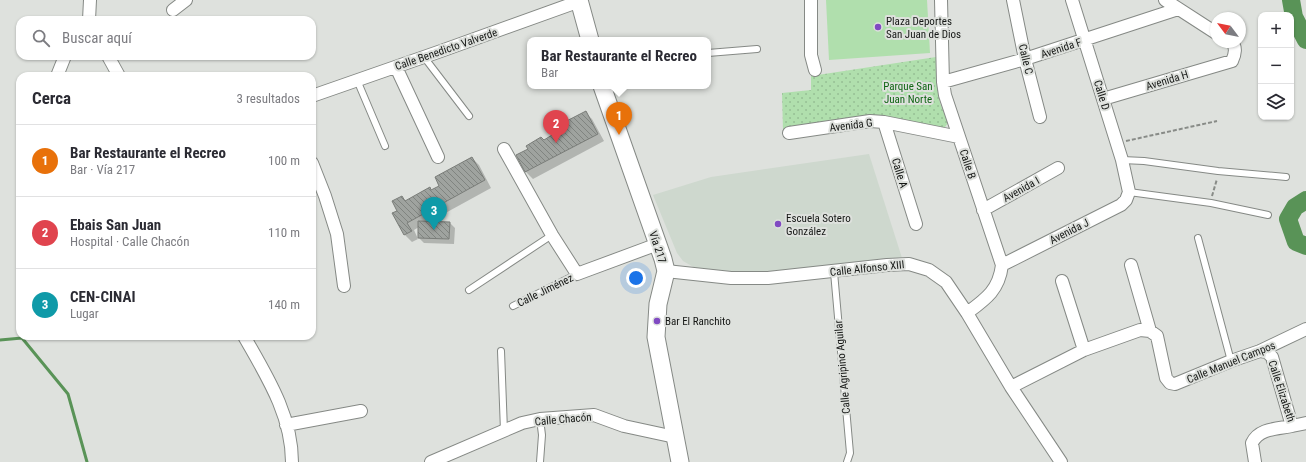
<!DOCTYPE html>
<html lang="es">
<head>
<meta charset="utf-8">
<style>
  :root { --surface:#fff; --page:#f2f2f3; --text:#2b2b33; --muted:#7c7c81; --line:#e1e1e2; --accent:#804ac2 }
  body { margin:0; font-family:"Roboto Condensed",sans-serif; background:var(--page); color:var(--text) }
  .controls { position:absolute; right:12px; top:12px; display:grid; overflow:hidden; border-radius:8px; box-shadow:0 1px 3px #0004 }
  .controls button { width:36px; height:36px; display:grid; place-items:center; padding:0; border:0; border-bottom:1px solid var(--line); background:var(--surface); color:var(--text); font:20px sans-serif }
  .compass { position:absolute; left:1210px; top:12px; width:36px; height:36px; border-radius:50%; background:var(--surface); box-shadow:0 1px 3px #0004; rotate:302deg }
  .you { position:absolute; left:636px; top:278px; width:14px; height:14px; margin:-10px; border:3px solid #fff; border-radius:50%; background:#1a73e8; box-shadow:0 0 0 6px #1a73e833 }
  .badge { display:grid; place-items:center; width:26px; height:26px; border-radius:50%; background:var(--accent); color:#fff; font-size:13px; font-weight:700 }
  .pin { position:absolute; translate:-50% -33px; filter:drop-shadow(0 1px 2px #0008) }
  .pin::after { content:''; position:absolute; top:21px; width:14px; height:12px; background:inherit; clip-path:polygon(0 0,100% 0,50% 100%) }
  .popup { position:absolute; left:527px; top:37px; width:184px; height:52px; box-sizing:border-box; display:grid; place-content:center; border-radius:8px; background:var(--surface); filter:drop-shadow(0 1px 3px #0005); font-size:13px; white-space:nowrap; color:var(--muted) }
  .popup b { font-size:15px; color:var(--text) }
  .popup::after { content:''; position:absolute; left:50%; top:100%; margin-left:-8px; border:8px solid transparent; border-top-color:var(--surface) }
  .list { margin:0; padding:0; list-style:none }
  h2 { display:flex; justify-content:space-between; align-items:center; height:52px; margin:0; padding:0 16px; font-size:17px }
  h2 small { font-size:13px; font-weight:400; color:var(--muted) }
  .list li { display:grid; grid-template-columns:26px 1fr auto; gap:12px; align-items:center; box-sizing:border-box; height:72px; padding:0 16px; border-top:1px solid var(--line) }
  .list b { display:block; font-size:15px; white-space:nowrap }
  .list p { margin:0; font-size:13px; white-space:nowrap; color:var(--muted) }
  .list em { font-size:13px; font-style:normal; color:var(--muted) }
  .icon { flex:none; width:22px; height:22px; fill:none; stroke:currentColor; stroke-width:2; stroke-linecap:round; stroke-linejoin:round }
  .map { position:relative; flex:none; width:1306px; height:462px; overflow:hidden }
  .search { position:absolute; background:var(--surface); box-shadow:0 1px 3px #0004; left:16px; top:16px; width:300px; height:44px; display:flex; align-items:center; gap:10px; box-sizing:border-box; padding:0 14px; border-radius:12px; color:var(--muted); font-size:15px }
  .panel { position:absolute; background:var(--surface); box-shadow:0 1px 3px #0004; left:16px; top:72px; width:300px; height:268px; border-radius:12px }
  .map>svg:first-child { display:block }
</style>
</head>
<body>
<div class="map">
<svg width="1306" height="462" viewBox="0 0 1306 462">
  <defs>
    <pattern id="park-dots" width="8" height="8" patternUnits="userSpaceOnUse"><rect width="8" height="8" fill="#b0dfad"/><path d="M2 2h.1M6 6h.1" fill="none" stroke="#96bf94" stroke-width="1.8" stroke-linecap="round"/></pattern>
    <pattern id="building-back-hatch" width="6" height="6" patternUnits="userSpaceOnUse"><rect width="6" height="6" fill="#9fa39f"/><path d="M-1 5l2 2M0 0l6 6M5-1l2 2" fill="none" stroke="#808480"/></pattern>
  </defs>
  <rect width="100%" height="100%" fill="#dee1dd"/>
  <path fill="#ced8ce" d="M 869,154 L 902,258 L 762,273 L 697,269 L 683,261 L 677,253 L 653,195 L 711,177 Z"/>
  <path fill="#b0dfad" d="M 826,0 L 927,0 L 930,53 L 829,60 Z"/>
  <path fill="url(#park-dots)" d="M 936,57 L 937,83 L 940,103 L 948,123 L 945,127 L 940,129 L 859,119 L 783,130 L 782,93 L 811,90 L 811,76 Z"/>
  <path fill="#0003" d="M 585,112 L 592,119 L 604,141 L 533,179 L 526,172 L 518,156 L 544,141 Z
    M 472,158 L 479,165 L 491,188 L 429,222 L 450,223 L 455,228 L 454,244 L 424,243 L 419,238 L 419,227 L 414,230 L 418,239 L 412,242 L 405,235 L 394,214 L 399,211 L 402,197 L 406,201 L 429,188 L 432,191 L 441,186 Z"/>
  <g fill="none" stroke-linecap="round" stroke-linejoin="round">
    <path stroke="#599357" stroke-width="3" d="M 0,340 L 22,338 L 68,394 L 87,462"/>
    <path stroke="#599357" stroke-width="18" d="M 1291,0 L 1294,17 L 1306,40
      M 1306,200 L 1295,207 L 1288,219 L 1296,242 L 1306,246"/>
  </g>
  <path fill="url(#building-back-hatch)" stroke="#7a7d79" d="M 586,111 L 598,134 L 525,172 L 516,155 L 528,149 L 526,146 L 541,137 L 544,140 L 552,135 L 549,130 Z
    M 472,157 L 485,180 L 407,223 L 412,231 L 404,235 L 392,213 L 397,211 L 392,201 L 402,196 L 405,201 L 430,187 L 431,190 L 439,186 L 435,177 Z
    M 418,221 L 450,222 L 449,239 L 418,238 Z"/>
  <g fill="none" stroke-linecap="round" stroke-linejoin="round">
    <g stroke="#858985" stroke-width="8">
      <path id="service" d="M 708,53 L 757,49
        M 424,57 L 469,116
        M 357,80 L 385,146
        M 1122,160 L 1144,161 L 1218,171 L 1286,177
        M 1129,192 L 1211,203 L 1268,215
        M 1198,238 L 1231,361
        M 834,272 L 850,453 L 847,462
        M 469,290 L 552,235
        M 513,306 L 577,274
        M 501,351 L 504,431
        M 540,462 L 542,435 L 540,419"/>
    </g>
    <g stroke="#858985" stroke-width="14">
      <path id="minor" d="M 811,0 L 811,55 L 815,70
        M 941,0 L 943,82 L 945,95 L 1002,265 C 999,290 986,299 967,313
        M 1013,0 L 1025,59 L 1040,117
        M 1165,0 L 1216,33
        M 173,10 L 186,0
        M 89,20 L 90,0
        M 108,56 L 119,76
        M 396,67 L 438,157
        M 57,76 L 65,56
        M 943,82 L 1025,59 L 1178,9
        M 312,96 L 441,51 L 580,1
        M 1103,99 L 1232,61 C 1235,55 1237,46 1231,42
        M 884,122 L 916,224
        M 789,133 L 870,121 L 884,122 L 959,137
        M 504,149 L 552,235 L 577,274 L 658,244
        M 312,163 L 325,196 L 337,234 L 344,286
        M 983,210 L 1058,168
        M 1002,265 L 1121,205 L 1126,200 L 1129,192 L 1122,160 L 1072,0
        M 1131,265 L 1150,331
        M 666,271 L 731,278 L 768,278 L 887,265 L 909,264 L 929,270 L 946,282 L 967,313 L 1011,387 L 1061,462
        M 1062,281 L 1084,350
        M 244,336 C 266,375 292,415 292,462
        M 1260,351 L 1267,352 L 1272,357 L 1292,426 L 1306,423
        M 1011,387 L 1084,350 L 1140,330 L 1150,331 L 1157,336 L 1166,378 L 1170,383 L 1175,384 L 1231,361 L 1260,351 L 1306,329
        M 286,425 L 361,411
        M 431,462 L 522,423 L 540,419 L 594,415 L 624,426 L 675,437
        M 1255,462 L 1252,443 C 1259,428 1277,429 1292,426"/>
    </g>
    <g stroke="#858985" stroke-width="19">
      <path id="secondary" d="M 579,0 L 590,40
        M 602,86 L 663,259 L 666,271 L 658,304 L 656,337 L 680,462"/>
    </g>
    <path stroke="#888b87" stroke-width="2" stroke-dasharray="4 2" stroke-linecap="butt" d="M 1126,141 L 1217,121
      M 1212,196 L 1217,179"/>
    <use href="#service" stroke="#fff" stroke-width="6"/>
    <use href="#minor" stroke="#fff" stroke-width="12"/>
    <use href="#secondary" stroke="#fff" stroke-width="17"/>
  </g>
  <g fill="#804ac2" stroke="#dee1dd" stroke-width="1.5">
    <circle cx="878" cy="27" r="4"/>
    <circle cx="778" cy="224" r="4"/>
    <circle cx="657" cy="321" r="4"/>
  </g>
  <g text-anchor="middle" stroke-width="4" stroke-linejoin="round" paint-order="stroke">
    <g font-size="11" fill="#151715" stroke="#dee1dd" text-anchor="start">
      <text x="886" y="25">Plaza Deportes<tspan x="886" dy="13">San Juan de Dios</tspan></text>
      <text x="786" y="222">Escuela Sotero<tspan x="786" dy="13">González</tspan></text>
      <text x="665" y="325">Bar El Ranchito</text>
    </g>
    <g font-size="11" fill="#151715" stroke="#dee1dd">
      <text transform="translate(1061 48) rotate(-18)" y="4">Avenida F</text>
      <text transform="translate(446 49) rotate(-19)" y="4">Calle Benedicto Valverde</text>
      <text transform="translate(1026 59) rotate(77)" y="4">Calle C</text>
      <text transform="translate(1167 80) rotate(-17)" y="4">Avenida H</text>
      <text transform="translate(1102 95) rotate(73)" y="4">Calle D</text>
      <text transform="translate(851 125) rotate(-7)" y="4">Avenida G</text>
      <text transform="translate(968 164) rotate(72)" y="4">Calle B</text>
      <text transform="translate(900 173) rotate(73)" y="4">Calle A</text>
      <text transform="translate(1021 189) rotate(-29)" y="4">Avenida I</text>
      <text transform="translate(1069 231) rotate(-27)" y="4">Avenida J</text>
      <text transform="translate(658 247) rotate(72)" y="4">Vía 217</text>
      <text transform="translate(867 268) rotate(-6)" y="4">Calle Alfonso XIII</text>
      <text transform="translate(545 290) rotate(-26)" y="4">Calle Jiménez</text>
      <text transform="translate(1231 362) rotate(-22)" y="4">Calle Manuel Campos</text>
      <text transform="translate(842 367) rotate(-95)" y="4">Calle Agripino Aguilar</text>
      <text transform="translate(1282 391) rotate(72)" y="4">Calle Elizabeth</text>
      <text transform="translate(563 419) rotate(-5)" y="4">Calle Chacón</text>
    </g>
    <g font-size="11" fill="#106514" stroke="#dee1dd">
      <text x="908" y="90">Parque San<tspan x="908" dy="13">Juan Norte</tspan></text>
    </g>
  </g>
</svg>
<div class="controls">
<button>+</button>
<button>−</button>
<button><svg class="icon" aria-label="layers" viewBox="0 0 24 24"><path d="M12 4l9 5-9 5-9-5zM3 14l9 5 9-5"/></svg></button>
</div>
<svg class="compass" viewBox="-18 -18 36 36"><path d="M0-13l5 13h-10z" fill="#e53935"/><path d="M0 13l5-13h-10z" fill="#7c7c81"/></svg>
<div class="you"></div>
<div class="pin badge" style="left:619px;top:135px;background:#e8710a">1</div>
<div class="popup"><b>Bar Restaurante el Recreo</b>Bar</div>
<div class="pin badge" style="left:556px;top:143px;background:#e0444e">2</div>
<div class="pin badge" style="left:434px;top:230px;background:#0f9aa8">3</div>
<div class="search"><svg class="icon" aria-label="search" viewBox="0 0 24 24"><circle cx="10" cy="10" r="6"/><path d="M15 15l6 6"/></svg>Buscar aquí</div>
<section class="panel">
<h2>Cerca<small>3 resultados</small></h2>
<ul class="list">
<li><span class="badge" style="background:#e8710a">1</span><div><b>Bar Restaurante el Recreo</b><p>Bar · Vía 217</p></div><em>100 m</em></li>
<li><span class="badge" style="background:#e0444e">2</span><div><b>Ebais San Juan</b><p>Hospital · Calle Chacón</p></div><em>110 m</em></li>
<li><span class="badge" style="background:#0f9aa8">3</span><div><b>CEN-CINAI</b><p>Lugar</p></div><em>140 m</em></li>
</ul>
</section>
</div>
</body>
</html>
